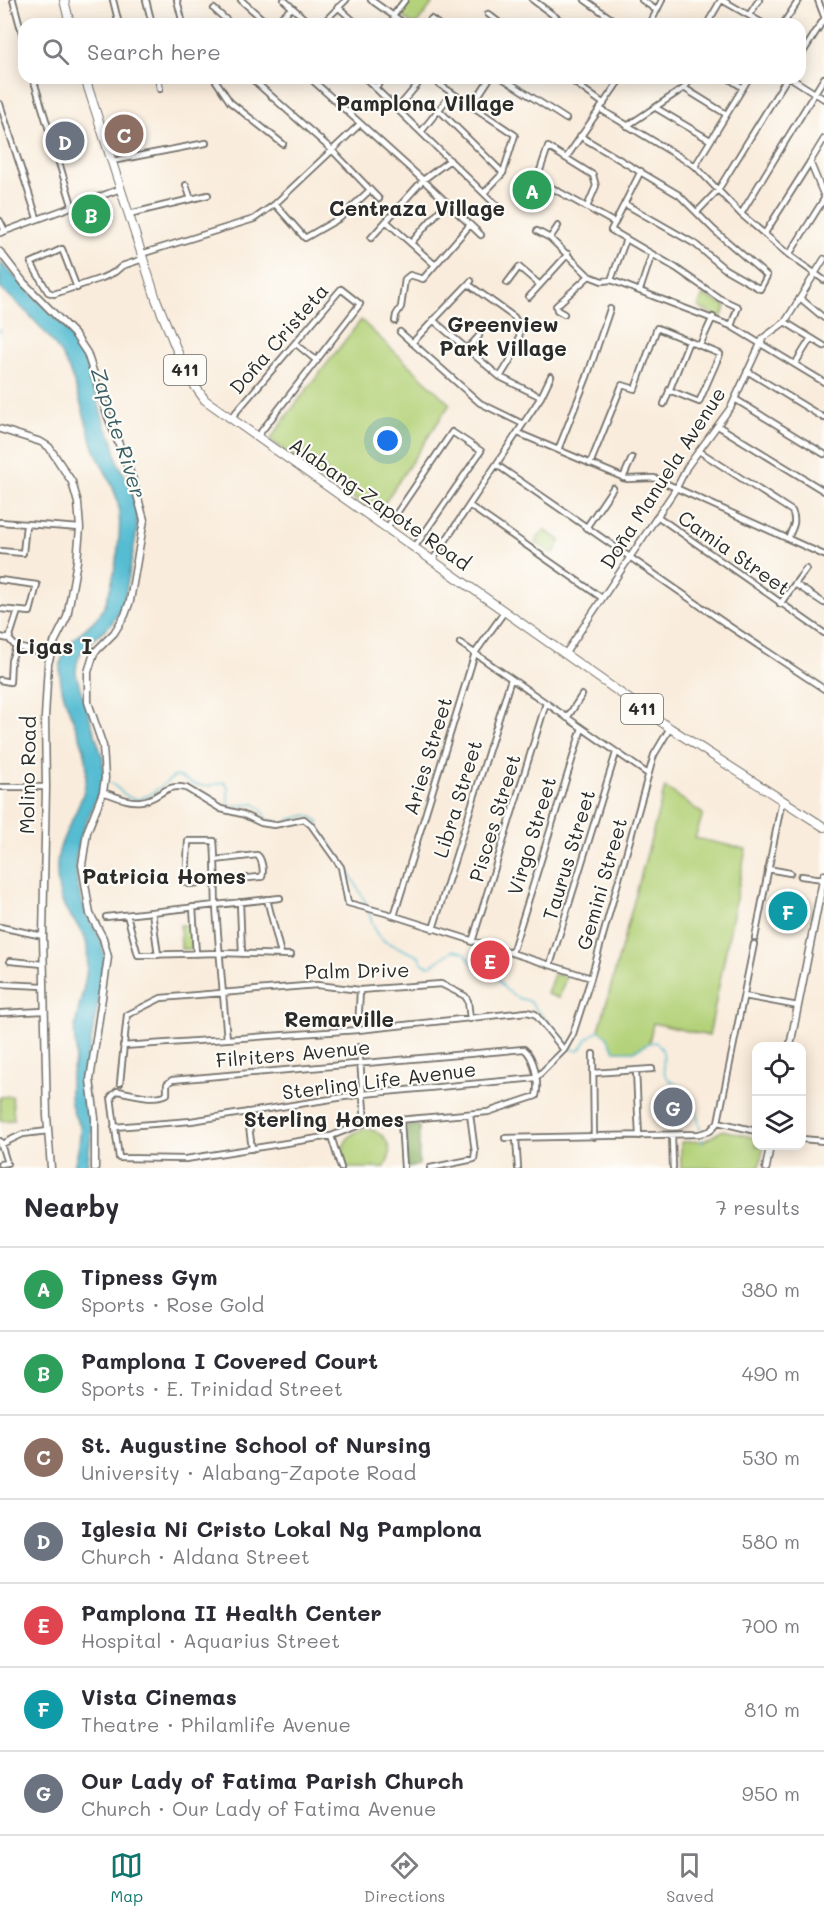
<!DOCTYPE html>
<html lang="en">
<head>
<meta charset="utf-8">
<style>
  :root { --surface:#fff; --page:#f7f7f7; --text:#2b2b33; --muted:#7c7c81; --line:#e1e1e2; --accent:#0f766e }
  body { margin:0; font-family:Mali,sans-serif; background:var(--page); color:var(--text) }
  .controls { position:absolute; right:18px; bottom:18px; display:grid; overflow:hidden; border-radius:12px; box-shadow:0 3px 15px #0003 }
  .controls button { width:54px; height:54px; display:grid; place-items:center; padding:0; border:0; border-bottom:2px solid var(--line); background:var(--surface); color:var(--text); font:30px sans-serif }
  .you { position:absolute; left:388px; top:441px; width:21px; height:21px; margin:-15px; border:4px solid #fff; border-radius:50%; background:#1a73e8; box-shadow:0 0 0 9px #1a73e833 }
  .badge { display:grid; place-items:center; width:39px; height:39px; border-radius:50%; background:var(--accent); color:#fff; font-size:20px; font-weight:700 }
  .pin { position:absolute; translate:-50% -50%; border:3px solid #fff; box-shadow:0 2px 6px #0006 }
  .list { margin:0; padding:0; list-style:none }
  h2 { display:flex; justify-content:space-between; align-items:center; height:78px; margin:0; padding:0 24px; font-size:26px }
  h2 small { font-size:20px; font-weight:400; color:var(--muted) }
  .list li { display:grid; grid-template-columns:39px 1fr auto; gap:18px; align-items:center; box-sizing:border-box; height:84px; padding:0 24px; border-top:2px solid var(--line) }
  .list b { display:block; font-size:22px; white-space:nowrap }
  .list p { margin:0; font-size:20px; white-space:nowrap; color:var(--muted) }
  .list em { font-size:20px; font-style:normal; color:var(--muted) }
  .icon { flex:none; width:33px; height:33px; fill:none; stroke:currentColor; stroke-width:2; stroke-linecap:round; stroke-linejoin:round }
  .map { position:relative; flex:none; width:824px; height:1168px; overflow:hidden }
  .search { position:absolute; background:var(--surface); box-shadow:0 3px 15px #0003; left:18px; right:18px; top:18px; height:66px; display:flex; align-items:center; gap:15px; box-sizing:border-box; padding:0 21px; border-radius:18px; color:var(--muted); font-size:22px }
  .sheet { height:666px; background:var(--surface) }
  nav { display:flex; justify-content:space-around; align-items:center; box-sizing:border-box; height:84px; border-top:2px solid var(--line); background:var(--surface); font-size:16px; color:var(--muted) }
  nav a { display:grid; justify-items:center; gap:3px }
  nav .on { color:var(--accent) }
  .map>svg:first-child { display:block }
</style>
</head>
<body>
<div class="map">
<svg width="824" height="1168" viewBox="0 0 824 1168">
  <rect width="100%" height="100%" fill="#fdfcf7"/>
  <filter id="ink" filterUnits="userSpaceOnUse"><feTurbulence type="fractalNoise" baseFrequency=".0167" numOctaves="2"/><feDisplacementMap in="SourceGraphic" scale="12" xChannelSelector="R" yChannelSelector="G"/><feConvolveMatrix kernelMatrix="1 2 1 2 8 2 1 2 1" color-interpolation-filters="sRGB"/></filter>
  <filter id="wash" filterUnits="userSpaceOnUse"><feTurbulence type="fractalNoise" baseFrequency=".008" numOctaves="4" result="noise"/><feDisplacementMap in="SourceGraphic" scale="24" xChannelSelector="R" yChannelSelector="G"/><feGaussianBlur stdDeviation="1.35" result="paint"/><feColorMatrix in="noise" values="0 0 0 0 0 0 0 0 0 0 0 0 0 0 0 0 0 1.4 0 .05"/><feComposite in="paint" operator="in"/></filter>
  <g filter="url(#wash)">
    <rect width="100%" height="100%" fill="#f9ecdc"/>
    <path fill="#b4d279" stroke="#707e52" stroke-width="1.5" d="M 409,0 L 427,0 L 432,4 L 417,24 L 412,24 L 399,14 Z
      M 703,295 L 726,306 L 721,318 L 698,307 Z
      M 361,320 L 450,404 L 377,514 L 270,440 L 291,410 Z
      M 544,530 L 561,541 L 553,554 L 535,542 Z
      M 665,787 L 703,814 L 695,838 L 746,849 L 709,1036 L 653,1023 L 649,1043 L 634,1051 L 615,1051 L 606,1036 L 599,1030 Z
      M 180,925 L 192,925 L 194,949 L 181,949 Z
      M 554,974 L 566,977 L 559,998 L 547,994 Z
      M 12,1096 L 14,1120 L 0,1121 L 0,1097 Z
      M 364,1129 C 385,1130 397,1149 384,1168 L 348,1168 C 336,1152 345,1134 364,1129 Z
      M 723,1130 L 756,1138 L 756,1146 L 764,1146 L 759,1168 L 681,1168 L 681,1142 L 704,1141 Z"/>
    <path fill="#8fb469" stroke="#5d704a" stroke-width="1.5" d="M 407,1126 L 419,1126 L 419,1165 L 407,1168 Z"/>
    <path fill="#55bcd2" stroke="#40747e" stroke-width="1.5" d="M 0,262 L 63,325 L 84,355 L 105,425 L 112,438 L 118,463 L 129,483 L 137,510 L 137,531 L 123,607 L 111,624 L 88,644 L 80,654 L 77,663 L 76,673 L 80,688 L 103,759 L 104,781 L 82,832 L 76,857 L 77,883 L 80,895 L 86,913 L 101,940 L 104,956 L 102,983 L 85,1072 L 85,1084 L 92,1128 L 87,1168 L 74,1168 C 76,1155 82,1139 80,1125 C 79,1122 77,1120 75,1117 C 71,1107 69,1095 70,1084 C 71,1073 76,1062 76,1051 C 76,1043 73,1036 75,1028 C 79,1002 90,973 87,947 C 86,931 71,920 64,906 C 58,895 57,881 57,869 C 56,830 92,806 86,759 C 82,728 52,691 62,658 C 70,633 98,626 106,602 C 115,577 123,530 118,503 C 114,484 102,468 95,450 C 85,423 80,394 68,368 C 56,340 23,307 0,288 Z"/>
    <g fill="none" stroke-linecap="round" stroke-linejoin="round">
      <path stroke="#55bcd2" stroke-width="1.5" d="M 0,329 L 0,332
        M 108,782 C 117,785 121,794 131,798 C 146,804 163,782 176,776 C 186,778 187,782 194,784 C 205,788 214,785 224,782 L 228,787 L 228,803 L 232,806 L 255,804 L 261,809 L 268,820 L 280,822
        M 288,820 L 308,815 L 318,821 L 319,829 L 347,868 L 367,905
        M 368,910 L 376,933 L 384,941 L 420,957 C 421,963 424,965 430,966 L 454,950 L 465,953 L 476,969 L 495,974 L 505,989 L 518,998 L 529,1001 L 572,1049 L 578,1051 L 581,1049 L 587,1039 L 599,1030 L 606,1036 L 615,1051 L 634,1051 L 649,1043 L 655,1042 C 671,1054 658,1062 666,1076 C 669,1081 676,1084 681,1088 C 695,1098 697,1112 700,1129
        M 702,1139 L 703,1143"/>
    </g>
  </g>
  <g filter="url(#ink)">
    <g fill="none" stroke-linecap="round" stroke-linejoin="round">
      <path stroke="#d0c5b9" stroke-width="4.5" stroke-dasharray="4.5 2" stroke-linecap="butt" d="M 790,873 L 801,876"/>
      <g stroke="#736f69" stroke-width="8">
        <path id="minor" d="M 13,0 L 24,41
          M 113,0 L 119,24
          M 146,0 L 152,24
          M 177,0 L 183,24
          M 241,0 L 268,24
          M 284,0 L 310,24
          M 371,0 L 405,24
          M 533,0 L 565,24
          M 585,0 L 619,24
          M 642,0 L 656,10
          M 722,0 L 764,24
          M 818,0 L 824,16
          M 338,7 L 357,24
          M 214,9 L 231,24
          M 488,14 L 501,24
          M 749,15 L 759,0
          M 393,16 L 405,0
          M 273,24 L 292,8
          M 322,24 L 346,0
          M 428,24 L 431,19 L 438,24
          M 650,24 L 662,0
          M 707,24 L 721,0
          M 783,24 L 799,0
          M 800,57 L 824,19
          M 33,78 L 72,205
          M 158,78 L 160,89
          M 214,78 L 230,102 L 283,144
          M 251,78 L 332,150 L 379,199
          M 310,78 L 423,180 L 481,235
          M 365,78 L 499,208
          M 430,78 L 515,135 L 503,173 L 484,193
          M 502,78 L 566,119
          M 568,78 L 604,104
          M 728,78 L 743,88
          M 791,78 L 824,99
          M 375,88 L 384,78
          M 684,88 L 726,114
          M 0,104 L 37,218
          M 471,107 L 490,78
          M 656,108 L 710,140
          M 397,109 L 423,78
          M 600,109 L 695,166 L 741,214 L 789,255 L 824,280
          M 439,110 L 503,173
          M 627,126 L 684,88 L 692,78
          M 421,132 L 452,93
          M 580,136 L 679,195 L 714,230 L 767,276 L 760,289 L 725,269 L 695,244 L 625,204
          M 566,158 L 621,78
          M 112,161 L 206,143
          M 695,166 L 749,78
          M 641,171 L 611,230 L 676,268 L 719,298 L 738,307 L 731,326
          M 536,179 L 615,223
          M 186,185 L 191,199
          M 535,185 L 548,147 L 593,175 L 596,186 L 587,207
          M 275,204 L 305,238 L 340,218 L 370,190
          M 697,212 L 718,190 L 787,78
          M 129,214 L 208,195
          M 741,214 L 824,78
          M 0,221 L 5,231
          M 386,221 L 435,265
          M 537,231 L 550,238 L 589,276 L 602,281 L 611,280 L 731,326 L 824,382
          M 765,233 L 810,162
          M 371,238 L 423,180 L 450,160
          M 550,238 L 558,226
          M 411,243 L 446,203
          M 141,254 L 254,219 L 275,204 L 360,124
          M 789,255 L 824,199
          M 611,280 L 626,239
          M 507,283 L 519,267 L 540,285
          M 468,284 L 514,317 C 529,337 510,360 500,377
          M 77,288 L 62,249 L 31,263 L 48,292 L 54,294 L 102,278 L 115,272 L 122,266 L 143,259
          M 640,290 L 652,254
          M 529,297 L 568,254
          M 800,298 L 824,318
          M 564,314 L 557,310 L 556,306 L 589,276
          M 433,320 L 500,377 L 541,397
          M 395,321 L 396,315 L 401,307 L 405,279 L 410,275 L 423,279 L 470,225
          M 785,322 L 824,346
          M 400,332 L 480,403 L 523,424
          M 295,343 L 317,361
          M 412,343 L 471,281
          M 700,345 L 713,317
          M 467,349 L 479,336
          M 795,364 L 811,338
          M 747,371 L 824,418
          M 735,399 L 824,454
          M 664,404 L 689,341
          M 231,418 L 341,289 L 360,304 L 257,437
          M 718,426 L 824,491
          M 518,433 L 627,479 L 654,478 L 824,555
          M 558,450 L 587,377 L 610,309
          M 699,451 L 792,511 C 797,521 793,528 788,538
          M 590,464 L 622,385 L 635,389 L 657,328 L 720,354 L 699,402 L 669,390
          M 497,465 L 732,628 L 824,689
          M 623,478 L 632,458
          M 470,506 L 602,598
          M 657,516 L 824,633
          M 0,522 L 80,528
          M 586,528 L 613,488
          M 386,529 L 452,432 L 481,451 L 414,548
          M 0,551 L 23,553 L 26,525
          M 432,561 L 541,397 L 551,376
          M 0,580 L 37,585 L 30,612 L 0,609
          M 795,584 L 824,603
          M 780,604 L 806,569
          M 18,611 L 9,639 L 16,647 L 50,654
          M 0,637 L 9,639
          M 460,643 L 648,774
          M 0,680 L 10,682 L 11,661 L 16,647
          M 567,718 L 582,695
          M 0,787 L 46,787
          M 103,792 C 115,796 129,803 141,801 C 161,799 163,783 186,788 L 221,809 L 242,814 L 261,823 L 274,825 L 304,819 L 311,825 L 341,867 L 348,903 L 385,913 L 591,978
          M 215,860 L 257,855 C 262,858 264,871 262,877 L 259,877 L 189,884 L 186,883 L 188,841 L 214,841 C 216,863 215,885 216,907 C 219,951 223,995 227,1039
          M 768,869 L 790,873
          M 801,876 L 823,879
          M 267,899 L 281,954
          M 240,902 L 242,954
          M 193,907 L 196,954
          M 152,912 L 158,955
          M 127,915 L 138,955 L 220,953 L 291,955
          M 394,916 L 475,653 L 505,611
          M 106,917 L 280,898
          M 0,927 L 43,936
          M 433,929 L 511,679
          M 755,938 L 782,800
          M 472,942 L 546,703
          M 512,953 L 582,728
          M 10,961 L 43,964
          M 550,965 L 616,753
          M 0,984 L 44,986
          M 744,996 L 798,1006
          M 1,1013 L 44,1011
          M 358,1030 L 360,990
          M 123,1046 L 358,1030 L 527,1012 L 535,1014 L 564,1050
          M 359,1047 L 365,1123
          M 524,1049 C 535,1057 539,1084 536,1096 L 488,1112 L 365,1123 L 331,1136 L 186,1159 L 119,1158 L 111,1097 L 117,1091 C 131,1093 153,1101 167,1094 L 167,1084 L 172,1080 Z
          M 593,1054 L 594,1137
          M 636,1070 L 639,1136
          M 593,1073 L 652,1069
          M 120,1083 L 127,1015 L 161,998 L 317,985 L 360,990 L 441,984 L 465,996 L 468,1001 L 470,1019
          M 247,1112 L 252,1149
          M 401,1121 L 404,1168
          M 718,1122 L 756,1131
          M 114,1127 L 191,1121 L 363,1094 L 536,1078 L 564,1050 L 573,1034 L 591,978 L 654,755 L 670,728
          M 672,1135 L 673,1168
          M 331,1136 L 341,1168
          M 505,1138 L 699,1134 L 710,1131 L 718,1122 L 754,944
          M 516,1138 L 518,1168
          M 802,1139 L 824,1141
          M 0,1141 L 7,1163 L 0,1164
          M 0,1145 L 23,1134 L 48,1131
          M 430,1168 L 474,1159 L 475,1152 L 470,1114"/>
      </g>
      <g stroke="#736f69" stroke-width="8">
        <path id="tertiary" d="M 824,139 L 810,162 L 824,196
          M 0,233 L 120,189
          M 565,654 L 677,487 L 687,467 L 731,407 L 763,338 L 785,322 L 824,259"/>
      </g>
      <g stroke="#736f69" stroke-width="9">
        <path id="secondary" d="M 0,252 L 24,283 L 75,335 L 87,353 L 107,414 L 133,480 L 144,520 L 130,601 L 125,615 L 114,633 L 94,653 L 88,672 L 88,702 L 103,746 L 105,778 L 103,792 L 87,832 L 82,865 L 90,914 L 103,938 L 108,957 L 90,1080 L 95,1118 L 95,1168
          M 0,429 L 41,442 L 49,447 L 72,482 L 78,503 L 80,528 L 77,561 L 67,617 L 54,643 L 48,664 L 45,717 L 46,787 L 43,936 L 47,1116 L 51,1168
          M 790,1046 L 824,875
          M 766,1168 L 770,1146"/>
      </g>
      <g stroke="#736f69" stroke-width="10">
        <path id="trunk" d="M 64,0 L 70,24
          M 85,78 L 156,299 L 187,375 L 205,400 L 670,728 L 824,827"/>
      </g>
      <use href="#minor" stroke="#fff" stroke-width="4.5"/>
      <use href="#tertiary" stroke="#fff" stroke-width="5"/>
      <use href="#secondary" stroke="#fff" stroke-width="6"/>
      <use href="#trunk" stroke="#fff" stroke-width="8"/>
    </g>
  </g>
  <g text-anchor="middle" stroke-width="4.5" stroke-linejoin="round" paint-order="stroke">
    <g fill="#fdfcf7" stroke="#6a6a68" stroke-width="1.5">
      <rect x="164" y="355" width="42" height="30" rx="4.5"/>
      <rect x="621" y="694" width="42" height="30" rx="4.5"/>
    </g>
    <g font-size="18" font-weight="bold" fill="#2b2b2b">
      <text x="185" y="376">411</text>
      <text x="642" y="715">411</text>
    </g>
    <g font-size="20" fill="#2b2b2b" stroke="#fdfcf7">
      <text transform="translate(279 339) rotate(-49)" y="7">Doña Cristeta</text>
      <text transform="translate(663 478) rotate(-57)" y="7">Doña Manuela Avenue</text>
      <text transform="translate(380 504) rotate(35)" y="7">Alabang-Zapote Road</text>
      <text transform="translate(734 553) rotate(35)" y="7">Camia Street</text>
      <text transform="translate(428 756) rotate(-73)" y="7">Aries Street</text>
      <text transform="translate(28 775) rotate(-89)" y="7">Molino Road</text>
      <text transform="translate(458 799) rotate(-73)" y="7">Libra Street</text>
      <text transform="translate(495 818) rotate(-73)" y="7">Pisces Street</text>
      <text transform="translate(532 836) rotate(-73)" y="7">Virgo Street</text>
      <text transform="translate(569 855) rotate(-73)" y="7">Taurus Street</text>
      <text transform="translate(602 884) rotate(-74)" y="7">Gemini Street</text>
      <text transform="translate(357 971) rotate(-1)" y="7">Palm Drive</text>
      <text transform="translate(293 1054) rotate(-5)" y="7">Filriters Avenue</text>
      <text transform="translate(379 1081) rotate(-7)" y="7">Sterling Life Avenue</text>
    </g>
    <g font-size="21" font-weight="bold" fill="#2b2b2b" stroke="#fdfcf7">
      <text x="425" y="111">Pamplona Village</text>
      <text x="417" y="216">Centraza Village</text>
      <text x="503" y="332">Greenview<tspan x="503" dy="24">Park Village</tspan></text>
      <text x="164" y="884">Patricia Homes</text>
      <text x="339" y="1027">Remarville</text>
      <text x="324" y="1127">Sterling Homes</text>
    </g>
    <g font-size="21" font-style="italic" fill="#3a5e65" stroke="#fdfcf7">
      <text transform="translate(118 433) rotate(72)" y="7">Zapote River</text>
    </g>
    <g font-size="22" font-weight="bold" fill="#2b2b2b" stroke="#fdfcf7">
      <text x="54" y="654">Ligas I</text>
    </g>
  </g>
</svg>
<div class="controls">
<button><svg class="icon" aria-label="locate" viewBox="0 0 24 24"><circle cx="12" cy="12" r="6"/><path d="M12 2v4M12 18v4M2 12h4M18 12h4"/></svg></button>
<button><svg class="icon" aria-label="layers" viewBox="0 0 24 24"><path d="M12 4l9 5-9 5-9-5zM3 14l9 5 9-5"/></svg></button>
</div>
<div class="you"></div>
<div class="pin badge" style="left:532px;top:190px;background:#2e9e5b">A</div>
<div class="pin badge" style="left:91px;top:214px;background:#2e9e5b">B</div>
<div class="pin badge" style="left:124px;top:134px;background:#8d6e63">C</div>
<div class="pin badge" style="left:65px;top:141px;background:#6b7280">D</div>
<div class="pin badge" style="left:490px;top:960px;background:#e0444e">E</div>
<div class="pin badge" style="left:788px;top:911px;background:#0f9aa8">F</div>
<div class="pin badge" style="left:673px;top:1107px;background:#6b7280">G</div>
<div class="search"><svg class="icon" aria-label="search" viewBox="0 0 24 24"><circle cx="10" cy="10" r="6"/><path d="M15 15l6 6"/></svg>Search here</div>
</div>
<section class="sheet">
<h2>Nearby<small>7 results</small></h2>
<ul class="list">
<li><span class="badge" style="background:#2e9e5b">A</span><div><b>Tipness Gym</b><p>Sports · Rose Gold</p></div><em>380 m</em></li>
<li><span class="badge" style="background:#2e9e5b">B</span><div><b>Pamplona I Covered Court</b><p>Sports · E. Trinidad Street</p></div><em>490 m</em></li>
<li><span class="badge" style="background:#8d6e63">C</span><div><b>St. Augustine School of Nursing</b><p>University · Alabang-Zapote Road</p></div><em>530 m</em></li>
<li><span class="badge" style="background:#6b7280">D</span><div><b>Iglesia Ni Cristo Lokal Ng Pamplona</b><p>Church · Aldana Street</p></div><em>580 m</em></li>
<li><span class="badge" style="background:#e0444e">E</span><div><b>Pamplona II Health Center</b><p>Hospital · Aquarius Street</p></div><em>700 m</em></li>
<li><span class="badge" style="background:#0f9aa8">F</span><div><b>Vista Cinemas</b><p>Theatre · Philamlife Avenue</p></div><em>810 m</em></li>
<li><span class="badge" style="background:#6b7280">G</span><div><b>Our Lady of Fatima Parish Church</b><p>Church · Our Lady of Fatima Avenue</p></div><em>950 m</em></li>
</ul>
</section>
<nav>
<a class="on"><svg class="icon" aria-label="map" viewBox="0 0 24 24"><path d="M3 6l6-2 6 2 6-2v14l-6 2-6-2-6 2zM9 4v14M15 6v14"/></svg>Map</a>
<a><svg class="icon" aria-label="directions" viewBox="0 0 24 24"><path d="M12 3l9 9-9 9-9-9zM9 14v-3h6M13 9l2 2-2 2"/></svg>Directions</a>
<a><svg class="icon" aria-label="saved" viewBox="0 0 24 24"><path d="M7 4h10v16l-5-4-5 4z"/></svg>Saved</a>
</nav>
</body>
</html>
